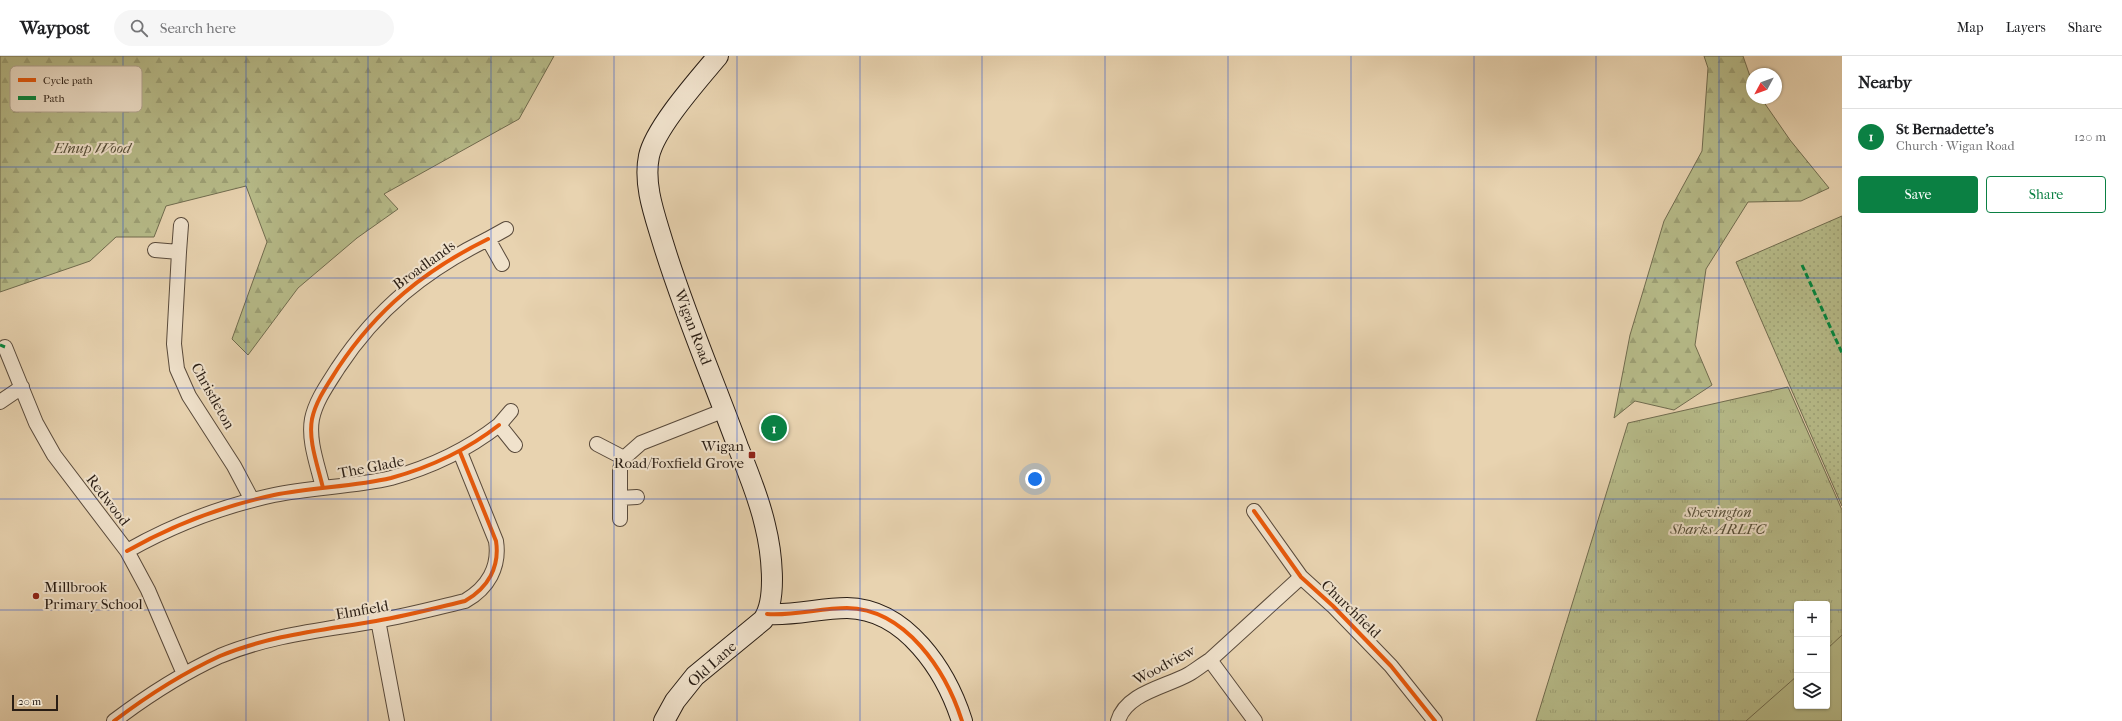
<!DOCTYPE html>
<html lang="en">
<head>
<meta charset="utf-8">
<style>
  :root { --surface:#fff; --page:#f6f6f6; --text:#202124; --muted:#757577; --line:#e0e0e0; --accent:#0b8043 }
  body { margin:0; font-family:"IM FELL French Canon",serif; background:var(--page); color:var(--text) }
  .controls { position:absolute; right:12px; bottom:12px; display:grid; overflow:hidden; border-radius:4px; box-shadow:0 1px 3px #0004 }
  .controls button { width:36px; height:36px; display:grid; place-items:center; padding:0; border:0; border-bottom:1px solid var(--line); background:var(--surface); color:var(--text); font:20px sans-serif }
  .compass { position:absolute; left:1746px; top:12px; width:36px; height:36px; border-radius:50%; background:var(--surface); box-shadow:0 1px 3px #0004; rotate:229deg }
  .scale { position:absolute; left:12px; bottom:10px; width:46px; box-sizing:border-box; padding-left:4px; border:2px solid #291d14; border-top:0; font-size:11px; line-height:14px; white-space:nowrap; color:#291d14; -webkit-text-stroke:3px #f0e2cc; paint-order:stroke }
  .you { position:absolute; left:1035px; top:423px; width:14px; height:14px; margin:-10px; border:3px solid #fff; border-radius:50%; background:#1a73e8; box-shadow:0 0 0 6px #1a73e833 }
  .badge { display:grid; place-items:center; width:26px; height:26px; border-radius:50%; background:var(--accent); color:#fff; font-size:13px; font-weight:700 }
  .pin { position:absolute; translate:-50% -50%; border:2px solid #fff; box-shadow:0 1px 4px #0006 }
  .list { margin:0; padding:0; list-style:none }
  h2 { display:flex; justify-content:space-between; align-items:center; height:52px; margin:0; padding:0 16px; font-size:17px }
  h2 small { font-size:13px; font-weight:400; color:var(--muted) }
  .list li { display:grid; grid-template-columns:26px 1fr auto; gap:12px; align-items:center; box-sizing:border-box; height:56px; padding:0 16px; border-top:1px solid var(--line) }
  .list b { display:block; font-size:15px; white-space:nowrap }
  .list p { margin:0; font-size:13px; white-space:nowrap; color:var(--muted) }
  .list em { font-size:13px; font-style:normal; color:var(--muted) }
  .actions { display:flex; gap:8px; padding:12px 16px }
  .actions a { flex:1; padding:9px 0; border:1px solid var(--accent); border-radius:4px; text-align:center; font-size:14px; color:var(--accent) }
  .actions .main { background:var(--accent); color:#fff }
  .icon { flex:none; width:22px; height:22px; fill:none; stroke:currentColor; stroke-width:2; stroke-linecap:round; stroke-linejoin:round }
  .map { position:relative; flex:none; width:1842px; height:665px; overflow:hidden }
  header { display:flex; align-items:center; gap:24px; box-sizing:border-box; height:56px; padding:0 20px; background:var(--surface); border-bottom:1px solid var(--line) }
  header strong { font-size:19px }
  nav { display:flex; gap:22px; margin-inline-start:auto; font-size:14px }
  .search { width:280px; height:36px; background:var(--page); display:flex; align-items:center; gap:10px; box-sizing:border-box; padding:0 14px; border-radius:22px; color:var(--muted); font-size:15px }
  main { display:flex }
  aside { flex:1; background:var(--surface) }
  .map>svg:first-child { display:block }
</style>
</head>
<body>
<header>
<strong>Waypost</strong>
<div class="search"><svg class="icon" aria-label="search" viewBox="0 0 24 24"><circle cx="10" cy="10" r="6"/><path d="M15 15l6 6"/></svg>Search here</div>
<nav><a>Map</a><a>Layers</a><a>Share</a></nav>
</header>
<main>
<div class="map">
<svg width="1842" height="665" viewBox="0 0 1842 665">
  <defs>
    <pattern id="grass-tufts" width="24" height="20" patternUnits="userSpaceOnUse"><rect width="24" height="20" fill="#b7bc8a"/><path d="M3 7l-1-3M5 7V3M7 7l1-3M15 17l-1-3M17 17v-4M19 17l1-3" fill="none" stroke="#9da176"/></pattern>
    <pattern id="forest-firs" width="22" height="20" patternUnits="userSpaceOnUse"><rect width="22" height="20" fill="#b7bc8a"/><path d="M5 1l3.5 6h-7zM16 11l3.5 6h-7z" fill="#9da176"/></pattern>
    <pattern id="garden-dots" width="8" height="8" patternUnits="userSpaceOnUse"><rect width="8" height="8" fill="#b7bc8a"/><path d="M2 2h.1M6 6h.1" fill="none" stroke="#9da176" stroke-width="1.8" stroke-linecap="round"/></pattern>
  </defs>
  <rect width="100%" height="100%" fill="#e8d3b0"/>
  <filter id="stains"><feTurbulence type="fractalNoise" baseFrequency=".005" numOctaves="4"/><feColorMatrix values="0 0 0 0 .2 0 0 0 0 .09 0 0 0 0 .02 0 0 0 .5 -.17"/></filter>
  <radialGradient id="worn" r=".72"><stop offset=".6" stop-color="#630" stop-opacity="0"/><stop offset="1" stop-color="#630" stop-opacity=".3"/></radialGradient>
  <path fill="url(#grass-tufts)" stroke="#706c4f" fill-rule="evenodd" d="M 1788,331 L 1842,454 L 1842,665 L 1536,665 L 1628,367 ZM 1797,548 L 1827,548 L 1827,650 L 1797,650 Z"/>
  <path fill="url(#forest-firs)" stroke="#706c4f" d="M 0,0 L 554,0 L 519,63 L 384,138 L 398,153 L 357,182 L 298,232 L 248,299 L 232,283 L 267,186 L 246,130 L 166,150 L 154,181 L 116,181 L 90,205 L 0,236 Z
    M 1704,0 L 1743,0 L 1752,26 L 1752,42 L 1761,42 L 1790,84 L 1829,132 L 1801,145 L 1748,146 L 1706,213 L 1695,289 L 1712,329 L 1674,354 L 1635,345 L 1614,362 L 1630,279 L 1664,165 L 1702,95 L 1708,12 Z"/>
  <path fill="url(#garden-dots)" stroke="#706c4f" d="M 1842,160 L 1842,450 L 1736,206 Z"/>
  <path fill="#b7bc8a" stroke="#706c4f" d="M 1842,579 L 1842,665 L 1746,665 L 1797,620 L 1797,650 L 1827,650 L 1827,593 Z"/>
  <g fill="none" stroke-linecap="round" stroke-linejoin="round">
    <g stroke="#594a3b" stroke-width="16">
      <path id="street" d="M 155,194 L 179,196 L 181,169
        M 179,196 L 174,288 L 177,313 L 189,340 L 234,410 L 252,444
        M 502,208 L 488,183 L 506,173
        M 5,291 L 36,367 L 54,399 L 127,495 L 148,534 L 184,618
        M 0,346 L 22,331
        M 511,355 L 499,369 L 515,389
        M 597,388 L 624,402 L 620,413 L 620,442
        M 624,402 L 641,387 L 725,354
        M 323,432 C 318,410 308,385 312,363 C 316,344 328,328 338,312 C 377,253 425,214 488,183
        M 1254,455 L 1301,521 L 1333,550 L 1391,610 L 1435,665
        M 620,463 L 620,442 L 637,441
        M 127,495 C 171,470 223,450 274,439 C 312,431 353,431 391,422 C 431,411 467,394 499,369
        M 378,564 L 397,665
        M 1210,604 L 1301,521
        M 114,665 C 147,640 183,617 220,600 C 270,579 324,574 376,565 C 406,560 436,552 465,545 C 488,532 500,511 496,485 L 460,396
        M 1118,665 C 1126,637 1166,631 1189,618 C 1196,614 1203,608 1210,604 L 1255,665"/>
    </g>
    <g stroke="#291d14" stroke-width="22">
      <path id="secondary" d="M 767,558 C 794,560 820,552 847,552 C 906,553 946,615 962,665
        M 664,665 L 675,645 L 695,620 L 763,564 C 778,543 771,493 765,469 C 759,442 748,416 738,391 C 713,323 684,256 663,187 C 655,160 643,129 649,100 C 655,72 698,24 718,0"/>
    </g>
    <use href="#street" stroke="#f0e2cc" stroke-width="14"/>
    <use href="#secondary" stroke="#f0e2cc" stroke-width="20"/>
    <path stroke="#00873e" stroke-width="3" stroke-dasharray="6 3" stroke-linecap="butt" d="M 1802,209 L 1842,297
      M 0,289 L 5,291"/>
    <g stroke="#f0e2cc" stroke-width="6">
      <path id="cycleway" d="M 323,432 C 318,410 308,385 312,363 C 316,344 328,328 338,312 C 377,253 425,214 488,183
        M 1254,455 L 1301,521 L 1333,550 L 1391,610 L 1435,665
        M 127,495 C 171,470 223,450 274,439 C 312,431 353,431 391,422 C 431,411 467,394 499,369
        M 767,558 C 794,560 820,552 847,552 C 906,553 946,615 962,665
        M 114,665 C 147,640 183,617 220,600 C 270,579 324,574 376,565 C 406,560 436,552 465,545 C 488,532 500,511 496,485 L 460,396"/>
    </g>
    <use href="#cycleway" stroke="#e8590c" stroke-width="4"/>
  </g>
  <path fill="none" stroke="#1d4ed8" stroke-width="1" stroke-opacity="0.55" d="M 123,0 L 123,665M 246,0 L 246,665M 368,0 L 368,665M 491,0 L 491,665M 614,0 L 614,665M 737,0 L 737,665M 860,0 L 860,665M 982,0 L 982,665M 1105,0 L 1105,665M 1228,0 L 1228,665M 1351,0 L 1351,665M 1474,0 L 1474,665M 1596,0 L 1596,665M 1719,0 L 1719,665M 0,111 L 1842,111M 0,222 L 1842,222M 0,332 L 1842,332M 0,443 L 1842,443M 0,554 L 1797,554M 1827,554 L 1842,554"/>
  <g fill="#8f2418" stroke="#f0e2cc" stroke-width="1.5">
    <rect x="748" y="395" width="8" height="8" rx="2"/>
    <circle cx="36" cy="540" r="4"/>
  </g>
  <g text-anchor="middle" stroke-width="4" stroke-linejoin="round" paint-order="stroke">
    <g font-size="15" font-style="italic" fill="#544d37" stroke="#f0e2cc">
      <text x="92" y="97">Elnup Wood</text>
      <text x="1718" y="461">Shevington<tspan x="1718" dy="17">Sharks ARLFC</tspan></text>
    </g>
    <g font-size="15" fill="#291d14" stroke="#f0e2cc">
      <text transform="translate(424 209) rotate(-36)" y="5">Broadlands</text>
      <text transform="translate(693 271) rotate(69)" y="5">Wigan Road</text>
      <text transform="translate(213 340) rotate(61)" y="5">Christleton</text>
      <text transform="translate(371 411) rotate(-11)" y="5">The Glade</text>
      <text transform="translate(108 444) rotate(52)" y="5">Redwood</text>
      <text transform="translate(1351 553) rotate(44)" y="5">Churchfield</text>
      <text transform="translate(362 554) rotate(-10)" y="5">Elmfield</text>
      <text transform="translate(712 608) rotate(-42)" y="5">Old Lane</text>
      <text transform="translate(1164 609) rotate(-28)" y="5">Woodview</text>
    </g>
    <g font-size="15" fill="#291d14" stroke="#f0e2cc" text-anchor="end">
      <text x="744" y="395">Wigan<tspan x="744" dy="17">Road/Foxfield Grove</tspan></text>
      <text x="44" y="536" text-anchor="start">Millbrook<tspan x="44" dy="17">Primary School</tspan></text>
    </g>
  </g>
  <rect x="10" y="10" width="132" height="46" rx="6" fill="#f0e2cc" stroke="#b4a795" stroke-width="1"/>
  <rect x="18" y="22" width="18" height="4" fill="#e8590c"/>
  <rect x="18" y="40" width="18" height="4" fill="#00873e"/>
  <g font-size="11" fill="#291d14">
    <text x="43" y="28">Cycle path</text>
    <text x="43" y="46">Path</text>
  </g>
  <rect width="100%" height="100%" filter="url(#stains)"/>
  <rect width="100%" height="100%" fill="url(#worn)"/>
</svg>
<div class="controls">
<button>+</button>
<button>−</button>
<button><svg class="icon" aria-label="layers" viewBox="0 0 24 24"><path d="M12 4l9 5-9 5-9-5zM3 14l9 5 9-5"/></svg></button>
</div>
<svg class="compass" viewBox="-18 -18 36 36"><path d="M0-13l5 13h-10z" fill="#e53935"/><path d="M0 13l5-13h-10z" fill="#757577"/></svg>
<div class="scale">20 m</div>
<div class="you"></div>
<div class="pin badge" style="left:774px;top:372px">1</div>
</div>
<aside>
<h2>Nearby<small></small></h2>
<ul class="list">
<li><span class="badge">1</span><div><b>St Bernadette's</b><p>Church · Wigan Road</p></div><em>120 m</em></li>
</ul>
<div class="actions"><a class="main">Save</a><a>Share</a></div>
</aside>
</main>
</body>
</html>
